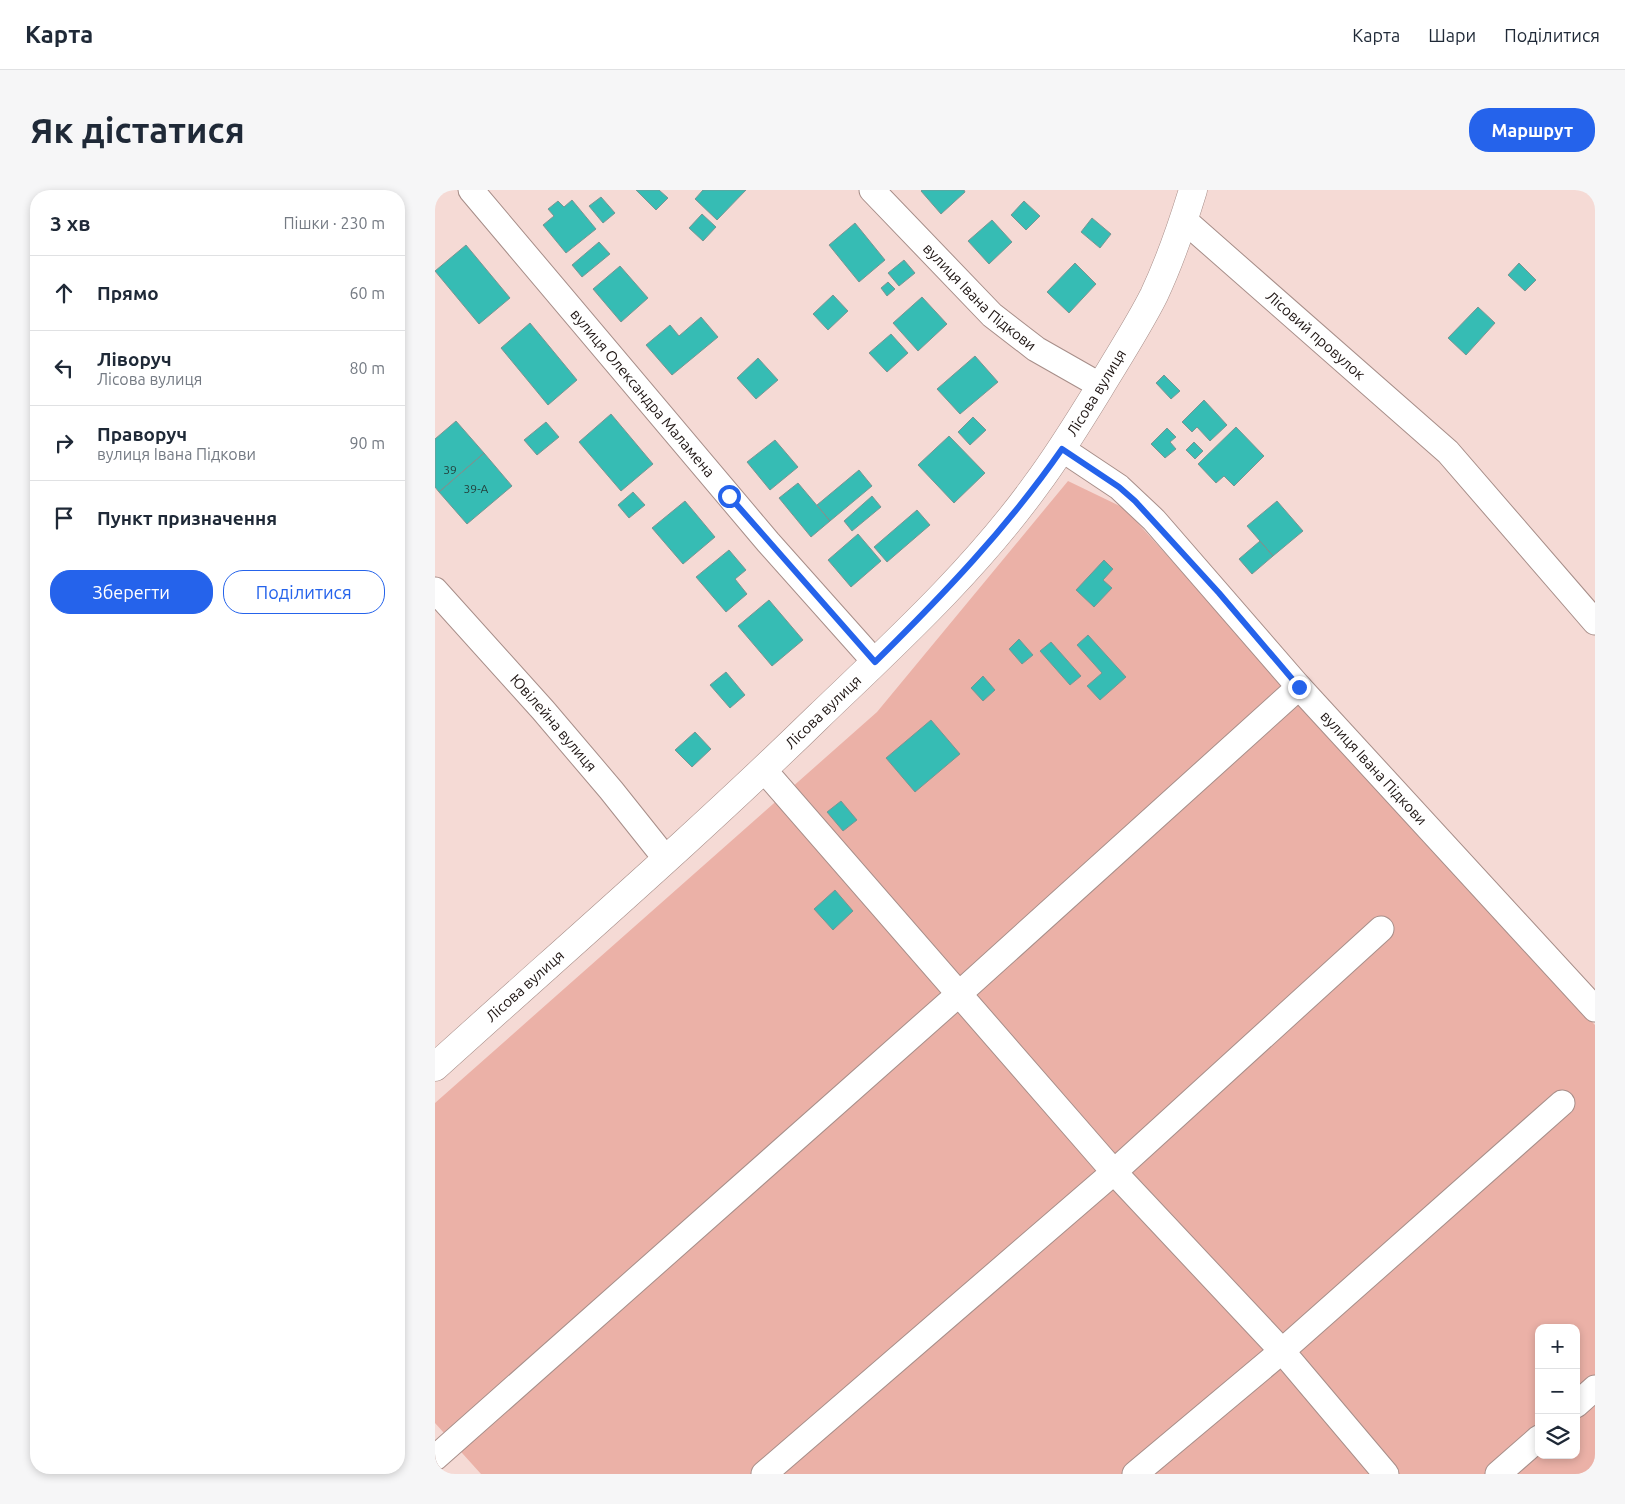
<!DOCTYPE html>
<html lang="uk">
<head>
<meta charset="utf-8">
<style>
  :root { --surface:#fff; --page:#f6f6f7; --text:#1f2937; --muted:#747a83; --line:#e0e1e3; --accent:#2563eb }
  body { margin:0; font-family:Ubuntu,sans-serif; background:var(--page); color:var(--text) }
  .controls { position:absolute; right:15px; bottom:15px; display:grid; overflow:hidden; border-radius:10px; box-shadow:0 2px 8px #0003 }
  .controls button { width:45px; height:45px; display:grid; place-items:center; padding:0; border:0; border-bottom:1px solid var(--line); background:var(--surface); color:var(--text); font:25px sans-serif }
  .stop { position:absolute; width:15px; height:15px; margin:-11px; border:4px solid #2563eb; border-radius:50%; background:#fff }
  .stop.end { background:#2563eb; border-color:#fff; box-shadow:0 1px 5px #0008 }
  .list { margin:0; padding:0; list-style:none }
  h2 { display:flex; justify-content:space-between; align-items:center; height:65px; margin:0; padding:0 20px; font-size:21px }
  h2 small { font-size:16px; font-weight:400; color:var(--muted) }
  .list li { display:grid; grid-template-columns:32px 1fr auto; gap:15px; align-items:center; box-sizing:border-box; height:75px; padding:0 20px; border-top:1px solid var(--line) }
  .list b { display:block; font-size:19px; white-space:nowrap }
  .list p { margin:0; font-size:16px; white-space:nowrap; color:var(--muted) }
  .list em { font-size:16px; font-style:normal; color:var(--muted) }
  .actions { display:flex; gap:10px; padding:15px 20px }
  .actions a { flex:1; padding:11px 0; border:1px solid var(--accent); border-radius:20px; text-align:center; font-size:18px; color:var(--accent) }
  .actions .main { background:var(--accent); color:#fff }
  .icon { flex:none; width:28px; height:28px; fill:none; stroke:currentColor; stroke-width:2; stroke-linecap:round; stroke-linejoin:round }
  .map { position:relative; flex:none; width:1160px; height:1284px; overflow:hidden; border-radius:20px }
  header { display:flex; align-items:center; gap:30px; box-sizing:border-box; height:70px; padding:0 25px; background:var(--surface); border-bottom:1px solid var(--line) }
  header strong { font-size:24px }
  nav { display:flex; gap:28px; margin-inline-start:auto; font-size:18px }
  .intro { display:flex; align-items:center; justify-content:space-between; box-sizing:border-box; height:120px; padding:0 30px }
  h1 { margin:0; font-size:35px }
  .button { padding:12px 22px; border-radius:20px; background:var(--accent); color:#fff; font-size:18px; font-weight:700 }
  main { display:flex; gap:30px; padding:0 30px }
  aside { flex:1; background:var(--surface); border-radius:20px; box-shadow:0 2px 8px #0003 }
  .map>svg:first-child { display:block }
</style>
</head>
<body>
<header>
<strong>Карта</strong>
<nav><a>Карта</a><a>Шари</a><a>Поділитися</a></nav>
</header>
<div class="intro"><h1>Як дістатися</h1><a class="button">Маршрут</a></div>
<main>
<aside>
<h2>3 хв<small>Пішки · 230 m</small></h2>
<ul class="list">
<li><svg class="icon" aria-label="ahead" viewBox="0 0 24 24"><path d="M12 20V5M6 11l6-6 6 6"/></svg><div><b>Прямо</b></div><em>60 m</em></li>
<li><svg class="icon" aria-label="left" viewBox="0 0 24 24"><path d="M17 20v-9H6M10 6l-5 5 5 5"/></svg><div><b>Ліворуч</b><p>Лісова вулиця</p></div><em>80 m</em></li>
<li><svg class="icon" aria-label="right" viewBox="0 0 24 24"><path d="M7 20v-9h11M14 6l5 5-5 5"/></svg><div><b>Праворуч</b><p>вулиця Івана Підкови</p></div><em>90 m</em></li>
<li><svg class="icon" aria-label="arrive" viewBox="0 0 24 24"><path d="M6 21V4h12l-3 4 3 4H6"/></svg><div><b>Пункт призначення</b></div></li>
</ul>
<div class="actions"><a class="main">Зберегти</a><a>Поділитися</a></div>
</aside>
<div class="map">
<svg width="1160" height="1284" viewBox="0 0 1160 1284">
  <rect width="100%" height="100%" fill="#f5dad5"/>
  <path fill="#ebb1a7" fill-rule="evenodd" d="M 633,291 L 689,318 L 1160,835 L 1160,1284 L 46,1284 L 0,1233 L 0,913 L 442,522 ZM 1104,1138 L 1141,1138 L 1141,1265 L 1104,1265 Z"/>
  <path fill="#36bcb4" stroke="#7a9592" d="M 201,0 L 224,0 L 233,8 L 221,20 Z
    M 268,0 L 311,0 L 282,30 L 260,9 Z
    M 487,0 L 529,0 L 530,2 L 506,24 L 486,1 Z
    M 166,7 L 180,23 L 168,33 L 154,16 Z
    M 137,10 L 161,39 L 131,63 L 108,35 L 119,26 L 113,19 L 123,11 L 129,17 Z
    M 589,11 L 605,26 L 591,40 L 576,25 Z
    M 267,24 L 281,37 L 268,51 L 254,38 Z
    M 657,28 L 676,44 L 665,58 L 646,42 Z
    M 557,30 L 577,52 L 554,74 L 533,51 Z
    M 420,33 L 450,70 L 424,92 L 394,55 Z
    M 164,52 L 175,64 L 147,87 L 137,75 Z
    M 31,55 L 75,108 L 44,134 L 0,81 Z
    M 469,70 L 480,83 L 464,96 L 453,83 Z
    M 640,73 L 661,94 L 634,123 L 612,102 Z
    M 1084,73 L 1101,90 L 1090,101 L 1073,85 Z
    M 185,76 L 213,108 L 186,132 L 158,99 Z
    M 453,92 L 460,99 L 452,106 L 446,98 Z
    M 398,105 L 413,121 L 393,140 L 378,124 Z
    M 487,107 L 512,134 L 483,161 L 458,133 Z
    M 1043,117 L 1060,133 L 1031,165 L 1013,148 Z
    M 266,127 L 283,147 L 237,185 L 211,155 L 235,135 L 244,146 Z
    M 95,133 L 142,190 L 113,215 L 66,158 Z
    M 456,144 L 473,163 L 452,182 L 434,163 Z
    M 540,166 L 563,192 L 525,224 L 502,199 Z
    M 323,168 L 343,190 L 321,209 L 302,188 Z
    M 729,185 L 745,201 L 736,209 L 721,193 Z
    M 769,210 L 792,235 L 775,251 L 762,237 L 757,242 L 747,232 Z
    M 176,224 L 218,274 L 186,301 L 144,252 Z
    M 538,227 L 551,240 L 535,255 L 523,242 Z
    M 21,231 L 49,263 L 4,302 L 0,297 L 0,249 Z
    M 111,232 L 124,247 L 102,265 L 89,250 Z
    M 801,237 L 829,266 L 799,296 L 789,286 L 781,293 L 763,274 Z
    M 732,238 L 741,247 L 735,252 L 741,259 L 730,268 L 716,254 Z
    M 514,246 L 550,283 L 519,313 L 483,275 Z
    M 340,250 L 363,277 L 335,300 L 312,272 Z
    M 759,252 L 768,261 L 760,269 L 751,260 Z
    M 49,263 L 77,296 L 32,334 L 4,302 Z
    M 424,280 L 437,296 L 395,331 L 382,315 Z
    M 363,293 L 395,331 L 376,347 L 344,308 Z
    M 198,302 L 210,315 L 194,328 L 183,315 Z
    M 437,306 L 446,317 L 417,341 L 409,331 Z
    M 250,311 L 280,347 L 248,374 L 217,338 Z
    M 842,311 L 868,341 L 838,366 L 812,336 Z
    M 482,320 L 495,335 L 452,372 L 439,357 Z
    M 423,344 L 446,371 L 416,397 L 393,370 Z
    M 825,351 L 838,366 L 817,384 L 804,369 Z
    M 294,360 L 311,380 L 300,389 L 312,404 L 291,422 L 261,387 Z
    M 669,370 L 678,379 L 668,390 L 677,398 L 659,417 L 641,400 Z
    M 334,410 L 368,450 L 337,476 L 303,436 Z
    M 653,445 L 691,487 L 665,510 L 652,496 L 667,483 L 642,455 Z
    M 584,449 L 598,465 L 587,474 L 574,459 Z
    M 616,452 L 646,486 L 635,495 L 605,461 Z
    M 291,482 L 310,505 L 295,518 L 275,495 Z
    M 548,486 L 560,500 L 548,511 L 536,498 Z
    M 496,530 L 525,564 L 480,602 L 451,568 Z
    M 260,542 L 276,559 L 257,577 L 240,560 Z
    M 406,611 L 422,630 L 408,641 L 392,622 Z
    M 400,700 L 418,721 L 398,740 L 379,719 Z"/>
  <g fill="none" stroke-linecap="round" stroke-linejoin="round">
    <g stroke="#a78e89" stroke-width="27">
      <g id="minor">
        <path id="s1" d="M 36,0 L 333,352 L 440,472"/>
        <path id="s2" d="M 437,0 L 557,125 L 601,159 L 666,196"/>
        <path id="s3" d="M 749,30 L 1013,262 L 1160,432"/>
        <path id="s4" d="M 627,259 L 684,297 L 719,330 L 864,497 L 1160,819"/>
        <path id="s5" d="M 0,400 L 108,520 L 176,600 L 231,669"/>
        <path d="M 329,580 L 679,982 L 847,1161 L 951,1284"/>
        <path d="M 1141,1215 L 1160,1198"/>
        <path d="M 0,1268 L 525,803 L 864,497"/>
        <path d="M 329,1284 L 679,982 L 946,739"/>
        <path d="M 700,1284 L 847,1161 L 1127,913"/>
        <path d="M 1063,1284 L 1104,1248"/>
      </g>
    </g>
    <g stroke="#a78e89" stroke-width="29">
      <g id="major">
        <path id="s6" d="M 0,877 C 128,761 259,648 383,527 C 459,454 539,381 601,295 C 628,259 651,220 675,181 C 690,156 706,131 719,105 C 735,71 747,36 758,0"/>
      </g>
    </g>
    <use href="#minor" stroke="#fff" stroke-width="25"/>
    <use href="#major" stroke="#fff" stroke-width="28"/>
  </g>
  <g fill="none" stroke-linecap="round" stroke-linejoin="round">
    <path stroke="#2563eb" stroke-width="6" d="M 294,306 L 440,472 C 508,405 573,337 627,259 L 684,297 L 700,311 L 784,403 L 864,497"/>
  </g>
  <g text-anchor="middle" stroke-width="5" stroke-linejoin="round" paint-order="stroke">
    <g font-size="12" fill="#243f3b">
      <text x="15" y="284">39</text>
      <text x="41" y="303">39-А</text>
    </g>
    <g font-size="15" fill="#1e1513" stroke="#fff">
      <text dy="5" stroke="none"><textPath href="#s2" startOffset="152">вулиця Івана Підкови</textPath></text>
      <text dy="5" stroke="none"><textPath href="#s3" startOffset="175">Лісовий провулок</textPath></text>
      <text dy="5" stroke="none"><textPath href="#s1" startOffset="266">вулиця Олександра Маламена</textPath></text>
      <text dy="5" stroke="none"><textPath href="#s6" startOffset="948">Лісова вулиця</textPath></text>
      <text dy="5" stroke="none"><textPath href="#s6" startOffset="526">Лісова вулиця</textPath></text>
      <text dy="5" stroke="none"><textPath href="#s5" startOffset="178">Ювілейна вулиця</textPath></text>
      <text dy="5" stroke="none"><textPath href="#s4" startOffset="448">вулиця Івана Підкови</textPath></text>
      <text dy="5" stroke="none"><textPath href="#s6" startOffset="121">Лісова вулиця</textPath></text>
    </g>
  </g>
</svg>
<div class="controls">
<button>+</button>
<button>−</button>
<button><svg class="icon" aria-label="layers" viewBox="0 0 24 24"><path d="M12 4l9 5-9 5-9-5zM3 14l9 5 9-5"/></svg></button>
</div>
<div class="stop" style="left:294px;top:306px"></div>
<div class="stop end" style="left:864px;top:497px"></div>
</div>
</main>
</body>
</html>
